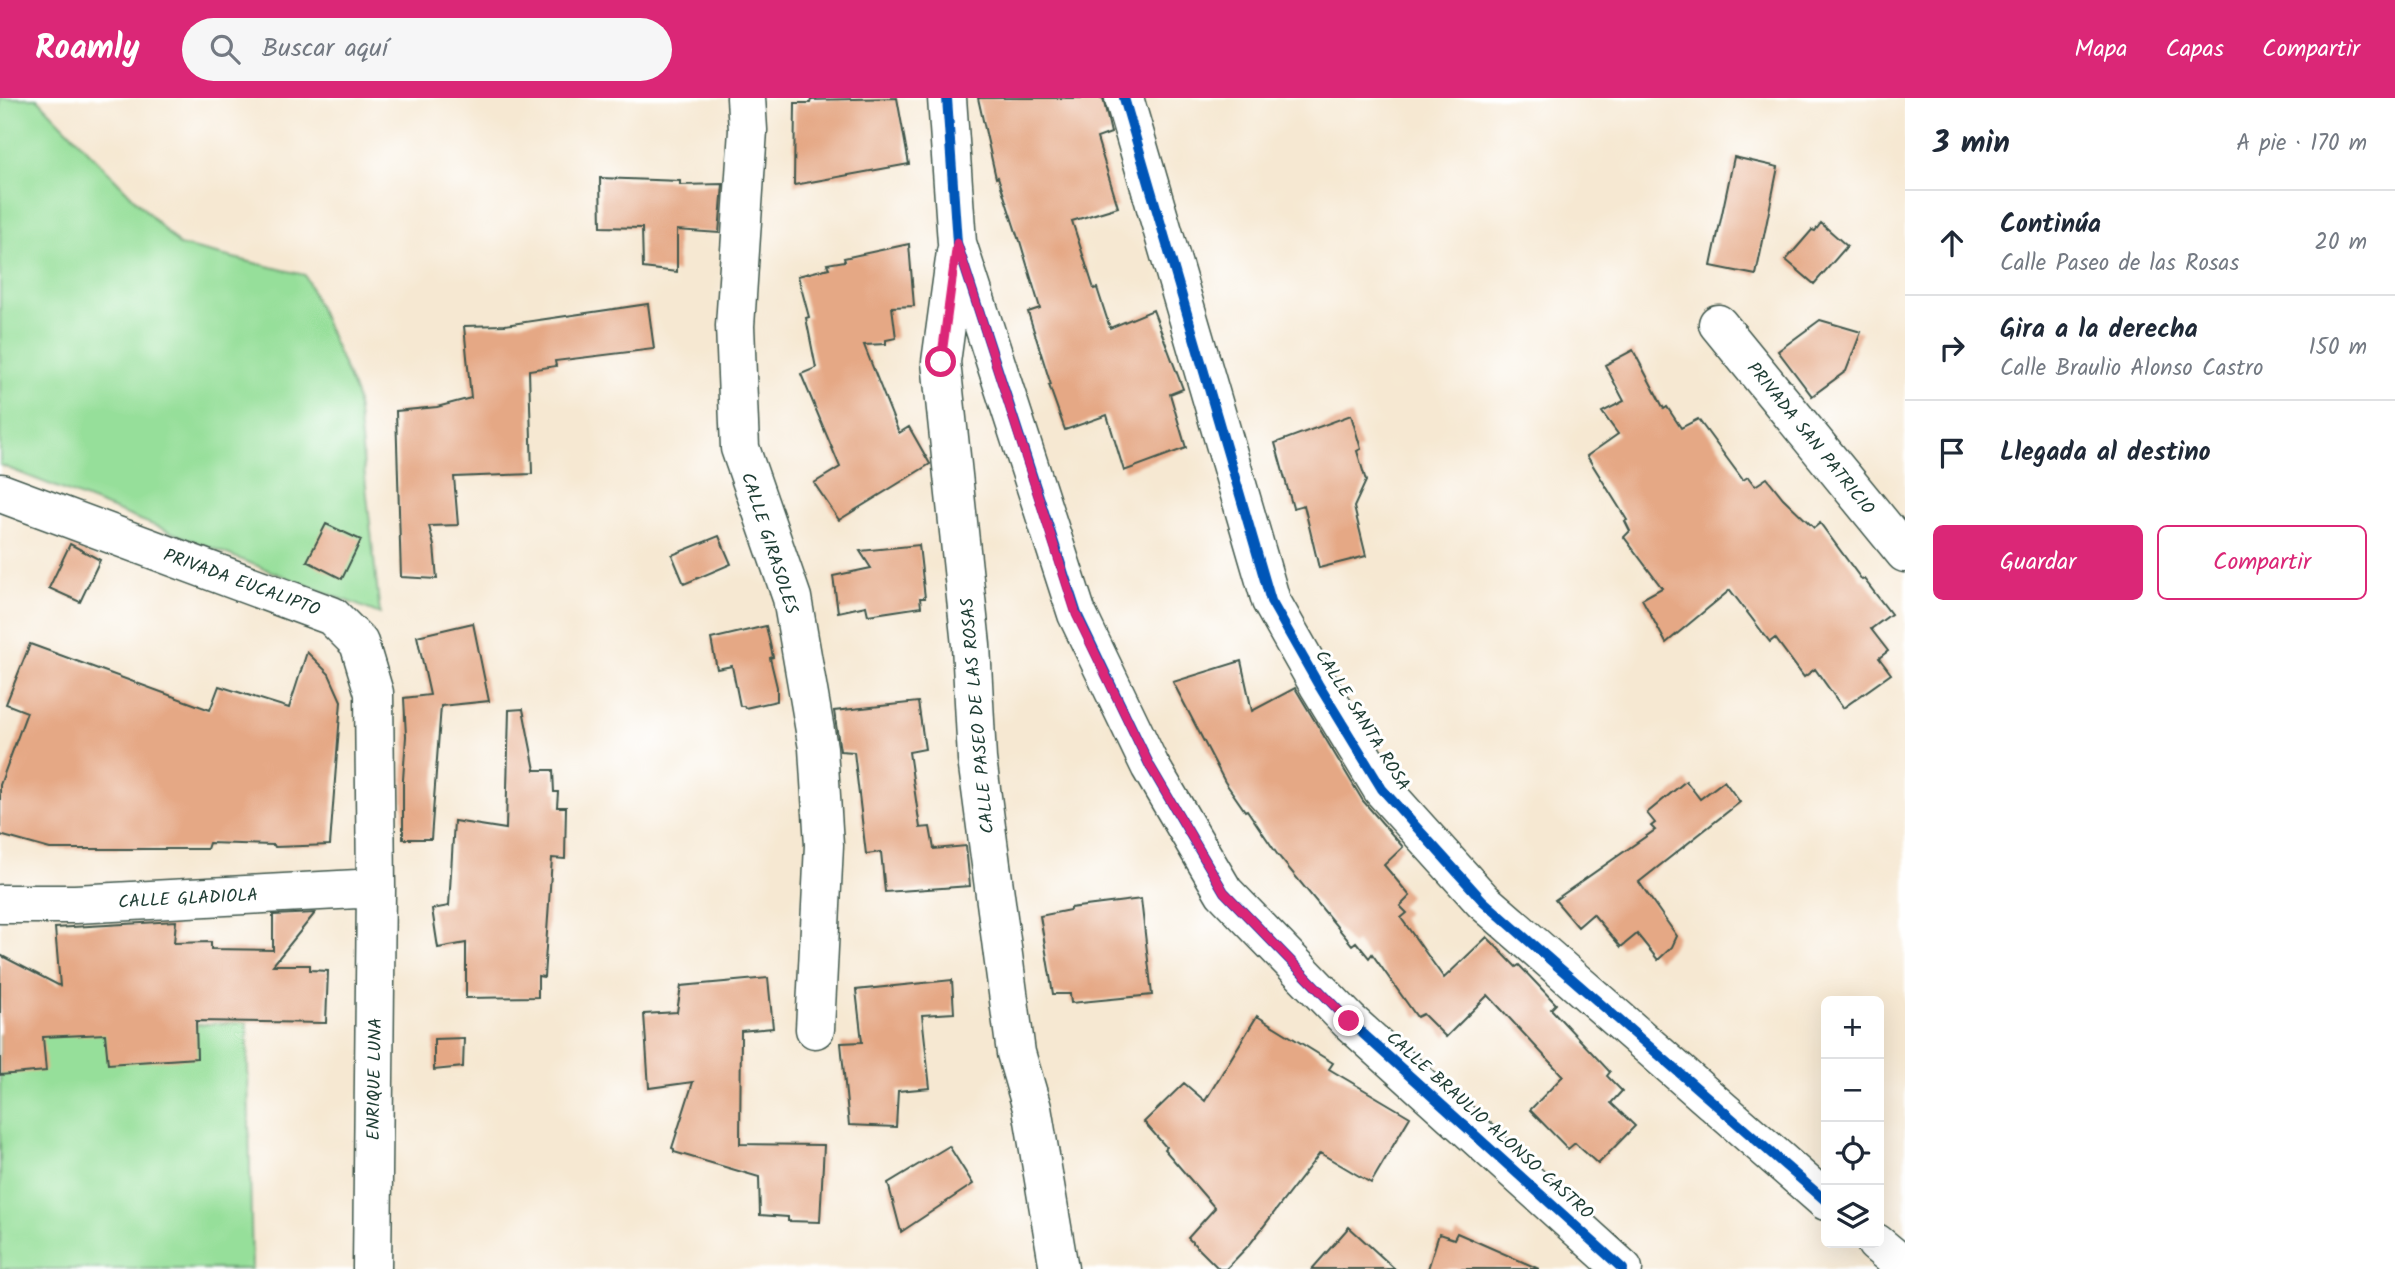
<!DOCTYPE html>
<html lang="es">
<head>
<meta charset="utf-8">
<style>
  :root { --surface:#fff; --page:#f6f6f7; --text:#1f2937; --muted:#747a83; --line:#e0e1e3; --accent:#db2777 }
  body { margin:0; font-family:Kalam,sans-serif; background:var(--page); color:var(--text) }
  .controls { position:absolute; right:21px; bottom:21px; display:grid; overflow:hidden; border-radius:10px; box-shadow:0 7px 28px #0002 }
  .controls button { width:63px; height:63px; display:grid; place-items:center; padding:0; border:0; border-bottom:2px solid var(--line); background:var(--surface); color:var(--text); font:35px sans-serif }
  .stop { position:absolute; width:21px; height:21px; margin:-16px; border:5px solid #db2777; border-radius:50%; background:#fff }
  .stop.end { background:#db2777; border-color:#fff; box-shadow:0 2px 7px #0008 }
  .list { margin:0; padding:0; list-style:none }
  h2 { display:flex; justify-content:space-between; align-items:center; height:91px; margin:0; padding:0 28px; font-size:30px }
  h2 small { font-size:23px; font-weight:400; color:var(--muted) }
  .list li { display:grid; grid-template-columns:46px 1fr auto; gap:21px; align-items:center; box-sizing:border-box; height:105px; padding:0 28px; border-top:2px solid var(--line) }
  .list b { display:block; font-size:26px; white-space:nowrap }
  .list p { margin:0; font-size:23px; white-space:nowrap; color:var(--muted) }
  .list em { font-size:23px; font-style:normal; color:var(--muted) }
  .actions { display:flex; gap:14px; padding:21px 28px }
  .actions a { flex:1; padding:16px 0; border:2px solid var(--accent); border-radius:10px; text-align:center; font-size:24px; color:var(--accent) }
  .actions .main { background:var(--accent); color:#fff }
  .icon { flex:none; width:38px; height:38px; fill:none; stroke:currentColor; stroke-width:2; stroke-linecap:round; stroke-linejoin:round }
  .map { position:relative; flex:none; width:1905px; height:1171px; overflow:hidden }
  header { display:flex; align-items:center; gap:42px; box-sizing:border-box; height:98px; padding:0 35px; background:var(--accent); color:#fff }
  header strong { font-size:33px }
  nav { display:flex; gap:38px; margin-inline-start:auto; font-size:24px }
  .search { width:490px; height:63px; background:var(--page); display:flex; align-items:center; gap:18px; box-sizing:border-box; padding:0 24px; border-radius:38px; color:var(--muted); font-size:26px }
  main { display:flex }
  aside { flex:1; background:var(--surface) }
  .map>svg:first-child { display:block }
</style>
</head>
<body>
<header>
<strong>Roamly</strong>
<div class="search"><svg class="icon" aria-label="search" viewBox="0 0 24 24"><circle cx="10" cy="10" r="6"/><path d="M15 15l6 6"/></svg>Buscar aquí</div>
<nav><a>Mapa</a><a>Capas</a><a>Compartir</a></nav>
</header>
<main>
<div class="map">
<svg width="1905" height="1171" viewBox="0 0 1905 1171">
  <rect width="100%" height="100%" fill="#fff"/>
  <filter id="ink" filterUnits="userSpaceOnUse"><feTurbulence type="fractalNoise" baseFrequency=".0143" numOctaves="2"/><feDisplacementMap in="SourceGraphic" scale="14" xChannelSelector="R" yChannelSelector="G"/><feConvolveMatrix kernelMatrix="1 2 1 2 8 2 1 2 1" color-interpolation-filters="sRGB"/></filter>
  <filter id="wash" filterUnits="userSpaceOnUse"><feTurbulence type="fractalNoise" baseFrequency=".00686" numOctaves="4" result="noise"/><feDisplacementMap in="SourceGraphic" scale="28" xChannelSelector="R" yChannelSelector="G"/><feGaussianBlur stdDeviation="1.57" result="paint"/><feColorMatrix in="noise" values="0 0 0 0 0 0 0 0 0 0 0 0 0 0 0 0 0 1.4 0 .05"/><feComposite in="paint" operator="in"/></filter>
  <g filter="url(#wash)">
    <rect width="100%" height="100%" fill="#f6e8d2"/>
    <path fill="#96df9a" stroke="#5a8e67" stroke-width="2" d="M 0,0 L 37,0 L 179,147 L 305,177 L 356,297 L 380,516 L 0,367 Z
      M 247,924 L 252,1171 L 0,1171 L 0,937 Z"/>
    <g id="blocks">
      <path fill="#e5a885" d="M 897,0 L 909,66 L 794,87 L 795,5 L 810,5 L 811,2 Z
        M 978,0 L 1103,0 L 1111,35 L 1097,40 L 1118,109 L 1072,123 L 1094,191 L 1097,190 L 1110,230 L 1153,212 L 1183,291 L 1170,296 L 1186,350 L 1124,373 L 1107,317 L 1065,332 L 1049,287 L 1051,287 L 1028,214 L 1040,210 L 1019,140 L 1018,140 L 998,79 L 996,80 Z
        M 1734,59 L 1778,69 L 1756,177 L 1711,168 Z
        M 600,80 L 680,83 L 680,87 L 723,86 L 719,135 L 677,132 L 677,174 L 643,170 L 642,130 L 601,129 Z
        M 1821,125 L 1847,148 L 1814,186 L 1786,162 L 1812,132 L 1815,133 Z
        M 909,146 L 914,208 L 892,209 L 896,240 L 886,242 L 886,246 L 864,247 L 899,335 L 909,329 L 930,366 L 839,422 L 814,385 L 840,369 L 801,276 L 816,270 L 806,220 L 809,219 L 798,178 L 829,170 L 827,166 L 845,163 L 844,160 Z
        M 648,206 L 654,251 L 555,263 L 556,268 L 529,272 L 532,376 L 454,379 L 458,427 L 429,428 L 434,448 L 437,481 L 401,479 L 396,313 L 437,309 L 471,300 L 464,228 L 505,227 Z
        M 1820,222 L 1861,234 L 1846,273 L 1812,298 L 1778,253 Z
        M 1633,252 L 1664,311 L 1667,309 L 1681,330 L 1698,321 L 1743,382 L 1748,379 L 1755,388 L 1767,380 L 1783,400 L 1814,430 L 1820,425 L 1862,482 L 1864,481 L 1891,516 L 1871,531 L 1888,553 L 1879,560 L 1891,576 L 1843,610 L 1815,571 L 1804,579 L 1775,540 L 1770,544 L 1730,492 L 1666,545 L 1642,501 L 1662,490 L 1624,439 L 1630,433 L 1625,423 L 1627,422 L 1587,358 L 1618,336 L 1602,314 L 1624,303 L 1605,267 Z
        M 1351,317 L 1361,351 L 1357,353 L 1366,383 L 1354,409 L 1366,458 L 1319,470 L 1304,407 L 1293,410 L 1275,345 Z
        M 326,426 L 361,442 L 342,481 L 307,463 Z
        M 719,438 L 731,466 L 684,486 L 672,457 Z
        M 70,446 L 100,462 L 80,504 L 49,490 Z
        M 919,447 L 925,500 L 920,500 L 921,509 L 868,517 L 866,508 L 838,514 L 833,478 L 871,470 L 860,453 Z
        M 473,525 L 489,603 L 441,608 L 431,741 L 403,741 L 403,682 L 406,638 L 404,600 L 430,597 L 417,538 Z
        M 766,528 L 773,559 L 770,560 L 777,589 L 777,603 L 745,610 L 744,608 L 740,608 L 732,568 L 717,571 L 711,541 Z
        M 30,546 L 210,612 L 219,588 L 289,610 L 307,554 L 329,576 L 341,603 L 330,747 L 275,749 L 274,747 L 209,745 L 207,751 L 50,751 L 0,737 L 0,687 L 27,614 L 6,606 Z
        M 1241,563 L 1252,613 L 1295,590 L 1363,703 L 1403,749 L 1384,767 L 1410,798 L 1400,808 L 1407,815 L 1401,820 L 1444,880 L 1487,839 L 1516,869 L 1519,867 L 1556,906 L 1551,911 L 1610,974 L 1607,978 L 1622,993 L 1611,1005 L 1635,1028 L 1598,1066 L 1575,1045 L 1568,1051 L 1530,1012 L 1563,978 L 1488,897 L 1446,939 L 1423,916 L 1417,919 L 1372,856 L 1369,860 L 1356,844 L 1352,847 L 1277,756 L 1247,712 L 1245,713 L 1225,684 L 1173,584 Z
        M 918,604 L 925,651 L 909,654 L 920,730 L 930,729 L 934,751 L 966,748 L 970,788 L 885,794 L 881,754 L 866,756 L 854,654 L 840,653 L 834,613 Z
        M 523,611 L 535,672 L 553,672 L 554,694 L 558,694 L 557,709 L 566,709 L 565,761 L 552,760 L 544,879 L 538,878 L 538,899 L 466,900 L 466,845 L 438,850 L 432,811 L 449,808 L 454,723 L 506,731 L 509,612 Z
        M 1686,683 L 1700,701 L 1724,683 L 1740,704 L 1639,784 L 1677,838 L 1672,849 L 1658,862 L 1637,836 L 1621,849 L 1593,816 L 1578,829 L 1555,802 L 1655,732 L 1651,728 L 1655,725 L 1647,715 Z
        M 1141,801 L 1152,897 L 1071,905 L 1070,896 L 1053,896 L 1040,818 L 1070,812 L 1070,810 Z
        M 315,815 L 273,867 L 310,867 L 310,872 L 328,873 L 326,925 L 196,923 L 197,960 L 108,966 L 105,936 L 43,939 L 46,973 L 0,977 L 0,857 L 60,888 L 55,830 L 176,823 L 174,845 L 211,844 L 211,851 L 273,852 L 273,817 Z
        M 768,880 L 773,930 L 741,933 L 740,1046 L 824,1047 L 820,1124 L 788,1123 L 788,1119 L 760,1117 L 759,1079 L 674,1054 L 674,1051 L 672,1050 L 693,984 L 649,990 L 644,916 L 677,914 L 681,888 Z
        M 952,882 L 954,915 L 922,917 L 930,990 L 898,993 L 896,1029 L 849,1027 L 841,945 L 862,944 L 856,892 Z
        M 1257,918 L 1333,965 L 1329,971 L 1410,1019 L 1371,1085 L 1320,1055 L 1250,1146 L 1226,1171 L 1219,1171 L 1188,1140 L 1215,1110 L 1164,1051 L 1166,1049 L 1144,1024 L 1184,985 L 1205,1003 Z
        M 464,940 L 463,969 L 434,972 L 434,941 Z
        M 949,1048 L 973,1086 L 901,1134 L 888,1085 Z
        M 1349,1129 L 1395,1171 L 1312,1171 Z
        M 1457,1135 L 1539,1171 L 1428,1171 L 1439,1136 L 1454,1141 Z"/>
    </g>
  </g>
  <g filter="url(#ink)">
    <use href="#blocks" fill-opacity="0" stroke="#3f574c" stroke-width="2"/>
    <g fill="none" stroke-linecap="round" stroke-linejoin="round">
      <g stroke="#3f574c" stroke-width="41">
        <path id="minor" d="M 746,0 L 748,32 L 735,228 L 740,350 L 792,500 L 818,650 L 824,747 L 815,931
          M 947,0 L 957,145 L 1077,516 L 1150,668 L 1224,794 L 1349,923 L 1623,1171
          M 1124,0 L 1271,503 L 1318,586 L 1382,691 L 1483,803 L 1826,1103
          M 956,154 L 941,264 L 971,547 L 977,661 L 1016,955 L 1032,1010 L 1059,1171
          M 1718,226 L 1905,455
          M 1,395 L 332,518 L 359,545 L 374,595 L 376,790 L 372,1171
          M 0,806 L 75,806 L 376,790
          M 1876,1145 L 1905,1169"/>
      </g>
      <use href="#minor" stroke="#fff" stroke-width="38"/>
      <g stroke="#fff" stroke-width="15">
        <path id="cycleway" d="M 947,0 L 957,145 L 1077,516 L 1150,668 L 1224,794 L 1349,923 L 1623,1171
          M 1124,0 L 1271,503 L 1318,586 L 1382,691 L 1483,803 L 1826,1103"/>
      </g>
      <use href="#cycleway" stroke="#0057b8" stroke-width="10"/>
    </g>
  </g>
  <g fill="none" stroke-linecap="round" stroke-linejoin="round" filter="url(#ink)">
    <path stroke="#db2777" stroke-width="9" d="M 941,264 L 957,145 L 1076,516 L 1150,668 L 1224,794 L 1349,923"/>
  </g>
  <g text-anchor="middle" stroke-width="6" stroke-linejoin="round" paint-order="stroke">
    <g font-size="18" fill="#1f3d34" stroke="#fff">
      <text transform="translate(1811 340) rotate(51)" y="6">PRIVADA SAN PATRICIO</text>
      <text transform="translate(770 445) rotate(72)" y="6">CALLE GIRASOLES</text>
      <text transform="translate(242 484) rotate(20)" y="6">PRIVADA EUCALIPTO</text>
      <text transform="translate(977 618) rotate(-95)" y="6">CALLE PASEO DE LAS ROSAS</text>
      <text transform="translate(1363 622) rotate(58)" y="6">CALLE SANTA ROSA</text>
      <text transform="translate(188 800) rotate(-3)" y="6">CALLE GLADIOLA</text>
      <text transform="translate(374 981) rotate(-89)" y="6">ENRIQUE LUNA</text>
      <text transform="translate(1490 1027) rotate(42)" y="6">CALLE BRAULIO ALONSO CASTRO</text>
    </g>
  </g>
</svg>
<div class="controls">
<button>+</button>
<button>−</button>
<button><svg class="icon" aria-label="locate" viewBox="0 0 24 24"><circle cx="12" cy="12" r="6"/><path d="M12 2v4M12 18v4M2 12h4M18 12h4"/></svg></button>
<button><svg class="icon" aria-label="layers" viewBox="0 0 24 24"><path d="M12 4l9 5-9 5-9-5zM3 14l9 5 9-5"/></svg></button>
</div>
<div class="stop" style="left:941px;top:264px"></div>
<div class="stop end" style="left:1349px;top:923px"></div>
</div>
<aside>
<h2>3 min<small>A pie · 170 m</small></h2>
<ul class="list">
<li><svg class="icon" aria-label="ahead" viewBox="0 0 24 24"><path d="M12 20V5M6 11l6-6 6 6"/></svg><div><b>Continúa</b><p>Calle Paseo de las Rosas</p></div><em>20 m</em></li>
<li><svg class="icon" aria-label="right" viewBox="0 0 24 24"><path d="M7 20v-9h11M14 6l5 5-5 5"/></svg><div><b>Gira a la derecha</b><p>Calle Braulio Alonso Castro</p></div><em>150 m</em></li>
<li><svg class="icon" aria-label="arrive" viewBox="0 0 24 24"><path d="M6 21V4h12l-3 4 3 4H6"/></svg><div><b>Llegada al destino</b></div></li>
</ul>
<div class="actions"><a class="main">Guardar</a><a>Compartir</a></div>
</aside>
</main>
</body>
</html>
